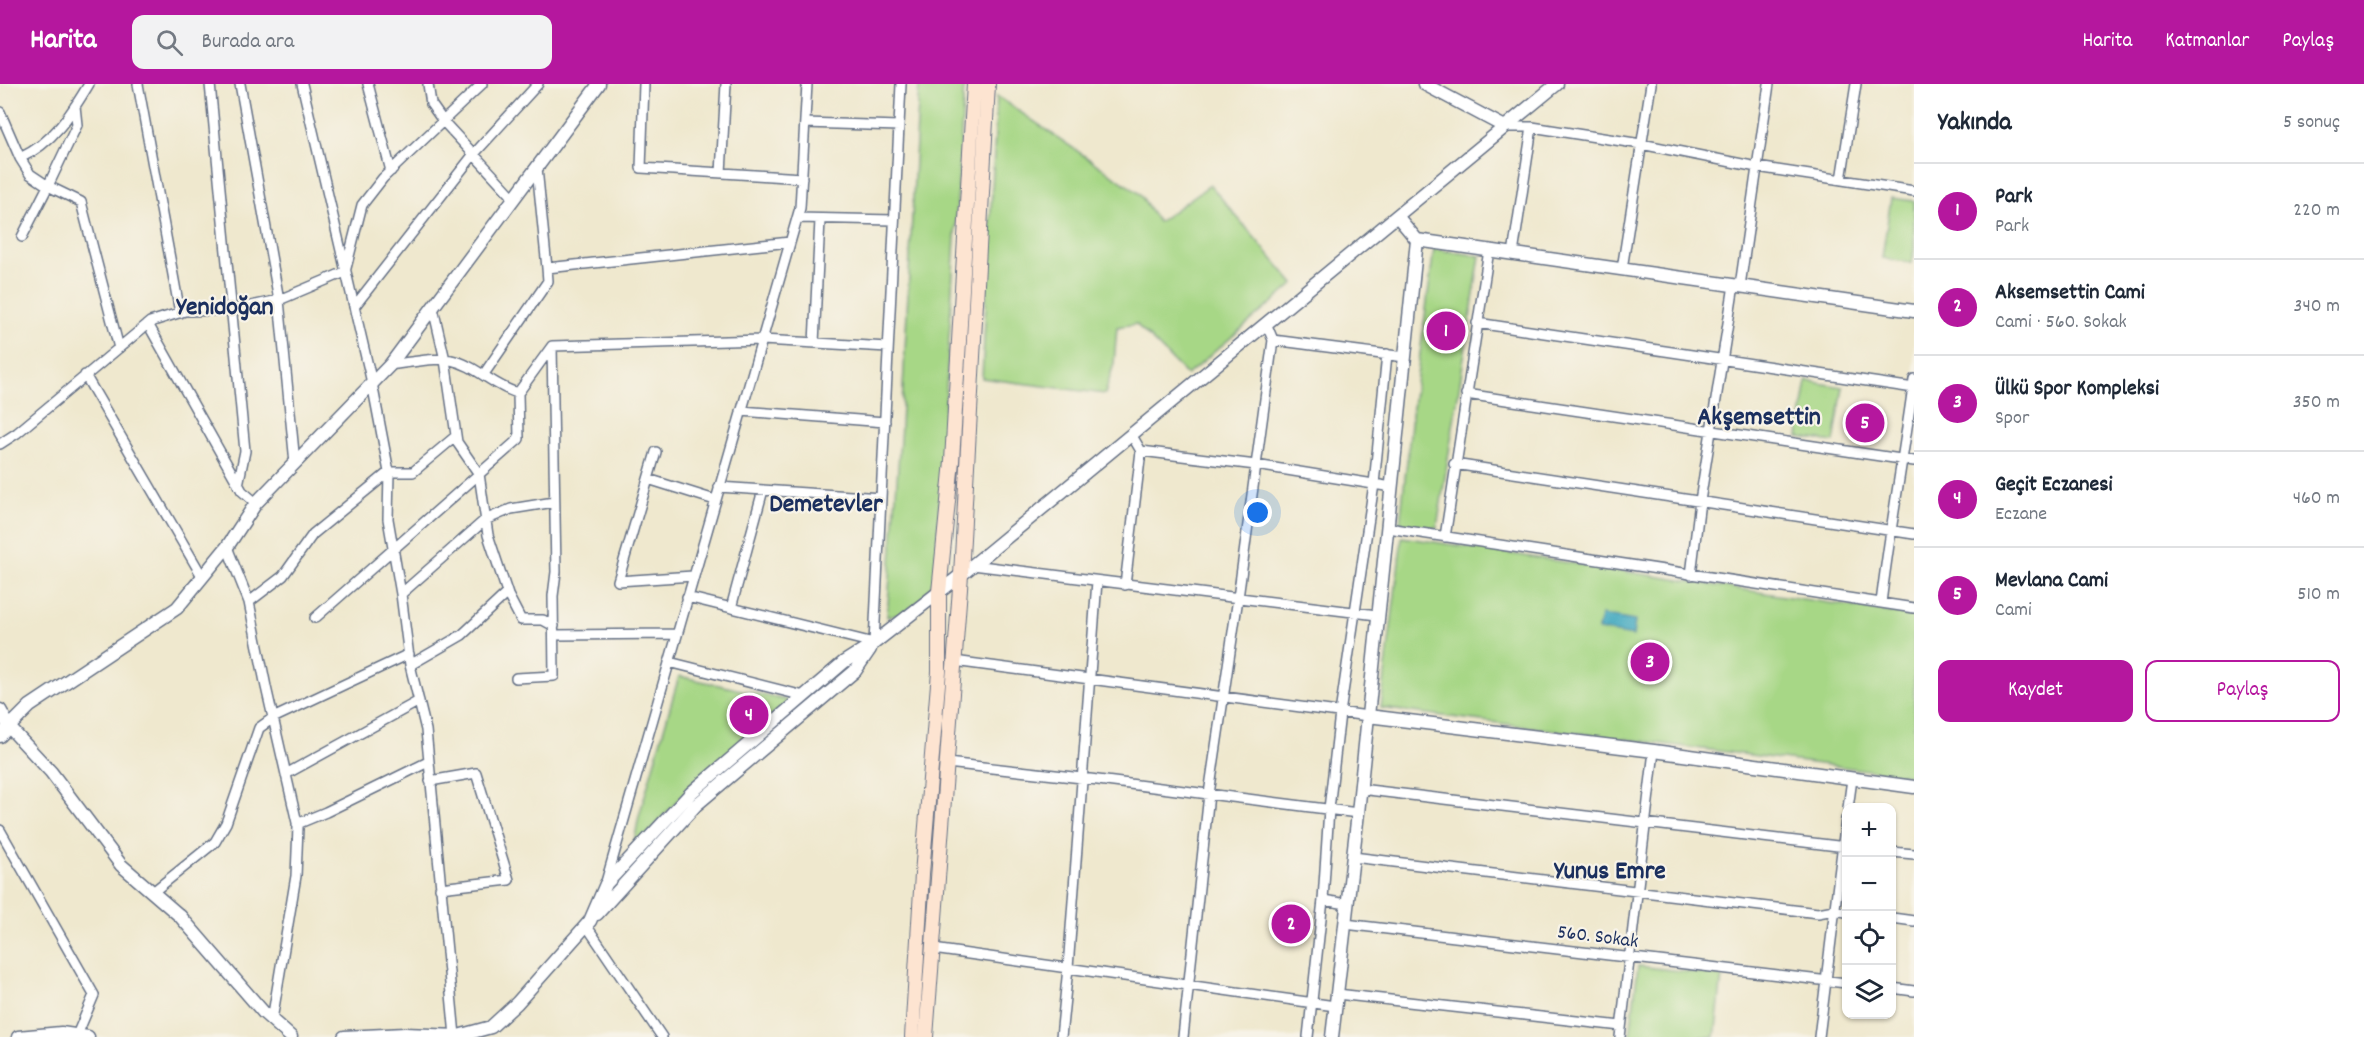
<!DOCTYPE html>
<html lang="tr">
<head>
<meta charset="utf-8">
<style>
  :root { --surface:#fff; --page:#f2f2f3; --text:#1f2937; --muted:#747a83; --line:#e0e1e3; --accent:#b5179e }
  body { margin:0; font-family:Dekko,sans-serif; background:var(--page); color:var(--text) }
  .controls { position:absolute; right:18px; bottom:18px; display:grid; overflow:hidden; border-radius:12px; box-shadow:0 2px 4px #0004 }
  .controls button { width:54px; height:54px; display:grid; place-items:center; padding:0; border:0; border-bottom:2px solid var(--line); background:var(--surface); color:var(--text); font:30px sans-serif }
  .you { position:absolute; left:1258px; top:429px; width:21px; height:21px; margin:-15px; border:4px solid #fff; border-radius:50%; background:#1a73e8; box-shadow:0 0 0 9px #1a73e833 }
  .badge { display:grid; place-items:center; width:39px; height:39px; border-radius:50%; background:var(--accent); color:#fff; font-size:20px; font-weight:700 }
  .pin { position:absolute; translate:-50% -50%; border:3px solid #fff; box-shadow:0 2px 6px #0006 }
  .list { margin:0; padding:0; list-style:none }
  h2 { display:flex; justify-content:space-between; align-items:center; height:78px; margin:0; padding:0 24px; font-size:26px }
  h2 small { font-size:20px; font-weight:400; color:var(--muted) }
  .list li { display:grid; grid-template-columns:39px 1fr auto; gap:18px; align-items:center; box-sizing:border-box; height:96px; padding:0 24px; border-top:2px solid var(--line) }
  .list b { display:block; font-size:22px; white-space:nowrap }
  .list p { margin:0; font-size:20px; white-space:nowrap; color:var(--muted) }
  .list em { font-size:20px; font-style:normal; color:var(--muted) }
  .actions { display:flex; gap:12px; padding:18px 24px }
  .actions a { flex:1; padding:14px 0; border:2px solid var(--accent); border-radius:12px; text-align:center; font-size:21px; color:var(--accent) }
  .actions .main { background:var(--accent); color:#fff }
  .icon { flex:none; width:33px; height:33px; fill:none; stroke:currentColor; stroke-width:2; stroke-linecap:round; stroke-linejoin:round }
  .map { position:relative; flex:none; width:1914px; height:953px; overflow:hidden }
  header { display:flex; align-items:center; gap:36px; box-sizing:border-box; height:84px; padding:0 30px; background:var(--accent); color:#fff }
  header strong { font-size:28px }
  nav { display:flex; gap:33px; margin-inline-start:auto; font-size:21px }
  .search { width:420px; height:54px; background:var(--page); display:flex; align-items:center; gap:15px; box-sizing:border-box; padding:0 21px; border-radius:12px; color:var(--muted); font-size:22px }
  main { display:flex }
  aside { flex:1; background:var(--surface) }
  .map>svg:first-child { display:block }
</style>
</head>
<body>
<header>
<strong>Harita</strong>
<div class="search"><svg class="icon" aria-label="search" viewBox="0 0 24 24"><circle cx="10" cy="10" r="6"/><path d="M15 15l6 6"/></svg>Burada ara</div>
<nav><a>Harita</a><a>Katmanlar</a><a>Paylaş</a></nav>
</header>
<main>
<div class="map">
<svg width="1914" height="953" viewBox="0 0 1914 953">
  <rect width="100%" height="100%" fill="#f7f3e8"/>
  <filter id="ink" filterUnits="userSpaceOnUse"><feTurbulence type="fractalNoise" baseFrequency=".0167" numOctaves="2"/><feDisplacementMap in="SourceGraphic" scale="12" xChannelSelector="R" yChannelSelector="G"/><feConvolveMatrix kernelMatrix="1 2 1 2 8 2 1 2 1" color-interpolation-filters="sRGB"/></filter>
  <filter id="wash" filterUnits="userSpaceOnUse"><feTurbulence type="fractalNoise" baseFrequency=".008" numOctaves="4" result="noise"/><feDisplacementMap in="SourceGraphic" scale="24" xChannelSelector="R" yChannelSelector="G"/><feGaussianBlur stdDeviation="1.35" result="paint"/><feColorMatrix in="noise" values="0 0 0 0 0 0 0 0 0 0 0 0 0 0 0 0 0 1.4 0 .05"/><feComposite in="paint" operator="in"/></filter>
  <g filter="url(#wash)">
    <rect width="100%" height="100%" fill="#efe8ce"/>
    <path fill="#a7d786" stroke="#618372" stroke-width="1.5" d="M 919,0 L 964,0 L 935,494 C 925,514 909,530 887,533 L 901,342 Z
      M 997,12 L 1140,110 L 1158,138 L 1210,101 L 1294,200 L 1187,291 L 1136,240 L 1117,243 L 1114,279 L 1105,310 L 982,294 Z
      M 1891,114 L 1914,117 L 1914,164 L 1912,179 L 1882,174 Z
      M 1434,165 L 1480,172 L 1437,444 L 1400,439 L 1413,322 Z
      M 1807,297 L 1843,303 L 1834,358 L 1798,353 Z
      M 1402,453 L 1914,532 L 1914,692 L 1381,624 Z
      M 679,592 L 790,617 L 693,699 L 638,761 L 634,758 L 639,732 Z
      M 1638,882 L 1722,892 L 1715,953 L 1630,953 Z"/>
    <path fill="#3fa8bf" stroke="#2d6c8e" stroke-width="1.5" d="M 1601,531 L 1635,537 L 1633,552 L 1598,546 Z"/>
  </g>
  <g filter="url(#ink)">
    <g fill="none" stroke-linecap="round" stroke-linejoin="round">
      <g stroke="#657085" stroke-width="12">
        <path id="minor" d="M 138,0 L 180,229
          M 210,0 L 245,367 L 238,401
          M 240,0 L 279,216 L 295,379
          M 302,0 L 372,299 L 389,388 L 388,435 L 401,510 L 410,581 L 426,646 L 455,952
          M 368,0 L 391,87
          M 428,0 L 431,20 L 443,37 L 514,114
          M 644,0 L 641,84 L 802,94
          M 75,22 L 77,41 L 48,102 L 81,118 L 119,264
          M 0,28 L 20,74 C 53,59 71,30 89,0
          M 805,39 L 899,42
          M 1505,43 L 1532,43 L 1641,60 L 1757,83 L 1914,107
          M 20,74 L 30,90 L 48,102 L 22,153
          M 537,84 L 547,184 L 790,158
          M 721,89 L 726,0
          M 1841,96 L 1856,0
          M 797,134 L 894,136
          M 1513,170 L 1532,43
          M 1622,185 L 1651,0
          M 1740,202 L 1769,0
          M 354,223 L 474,70 L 538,0
          M 433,224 L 445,276 L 457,358 L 479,390 L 488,451 L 508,511 L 521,536 L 543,536 L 554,542
          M 1477,239 L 1914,304
          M 148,240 L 242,407 L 256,419
          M 1273,256 L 1405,273
          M 814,259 L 820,136
          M 390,281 C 405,279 438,273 451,276 C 476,281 494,303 518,309 L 552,262 L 762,256 L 888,263
          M 484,290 L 548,197 L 547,184
          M 85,291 L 202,492
          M 1466,310 L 1914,377
          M 741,327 L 885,338
          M 0,360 L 17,349 L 150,238 L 185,227 L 232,226 L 279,216 L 345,188 L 362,121 L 383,94 L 482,0
          M 1141,367 L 1256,381 L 1392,403
          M 656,368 L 618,497 L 693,492
          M 1454,380 L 1914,450
          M 648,395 L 715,416
          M 719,403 L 881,414
          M 1388,444 L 1914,524
          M 1445,453 L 1489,166
          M 227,463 L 249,518 L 266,603 L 298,743 L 296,792 L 272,936
          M 973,481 L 1377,531
          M 1691,491 L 1700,417 L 1734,201
          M 1125,501 L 1141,367 L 1131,350
          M 401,510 L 485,436 L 511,425 L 554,418
          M 687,513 L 874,559 L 901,0
          M 249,518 L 283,492 L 313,450 L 389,388 L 413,388 L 456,352
          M 1881,519 C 1890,444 1904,370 1914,295
          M 731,524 L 763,406
          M 315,534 L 519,355 L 518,309
          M 554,551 L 677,550
          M 954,577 L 1368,632
          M 669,578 L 804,612
          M 410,581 L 462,551 L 507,509
          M 516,594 L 554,592 L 553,512 L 556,488 L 552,262
          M 947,679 L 1082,694 L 1358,729
          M 286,690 L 419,617
          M 430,697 L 476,689 L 509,796 L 440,804
          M 1360,705 L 1846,763
          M 1848,724 L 1852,695
          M 297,740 L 326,728 L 428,678
          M 0,746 L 94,911 L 77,951
          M 1892,768 L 1914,770
          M 1353,773 L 1818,829 L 1834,826 L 1846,828
          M 606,798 L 800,124 L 807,0
          M 153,808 L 215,758 L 226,739 L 259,644 L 273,634 L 409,570
          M 1323,816 L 1347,820
          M 1892,834 L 1914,837
          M 1345,840 L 1846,899
          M 586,841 L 662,953
          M 933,865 L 1335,922
          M 1892,904 L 1914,907
          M 1337,910 L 1621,942
          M 1061,953 L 1068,884 L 1097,497
          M 1183,953 L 1209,710 L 1238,514 L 1273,256 L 1266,239
          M 1308,953 L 1323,816 L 1329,725 L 1340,629 L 1374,400 L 1387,270
          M 1620,953 L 1654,667
          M 1819,953 L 1846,735"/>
      </g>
      <g stroke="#657085" stroke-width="15">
        <path id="tertiary" d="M 1424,0 L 1505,43
          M 1417,156 L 1914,227
          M 0,626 L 10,644 L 51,688 L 121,781 L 180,832 L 264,929 L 291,953
          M 1368,632 L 1654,667 L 1914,703
          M 0,652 L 30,622 L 177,524 L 227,463 L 256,419 L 390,281 L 599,0
          M 597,830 L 696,721 L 855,587 L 870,565
          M 18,953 L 61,949 L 88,953
          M 344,953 L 405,950 L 458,952 L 491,943 L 517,919 L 590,837 L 606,800 L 691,709 L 844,578 L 874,559 L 961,491 L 1557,0
          M 1332,953 L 1358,729 L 1417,156 L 1397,132"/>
      </g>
      <g stroke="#657085" stroke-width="16">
        <path id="secondary" d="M 912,953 L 922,790 L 939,588 L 939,508 L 952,377 L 974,0
          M 926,953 L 961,491 L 988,0"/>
      </g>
      <use href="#minor" stroke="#fff" stroke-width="9"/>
      <use href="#tertiary" stroke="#fff" stroke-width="12"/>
      <use href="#secondary" stroke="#fde4d1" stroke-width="14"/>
    </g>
  </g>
  <g text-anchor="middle" stroke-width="4.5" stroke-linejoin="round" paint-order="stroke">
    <g font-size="20" fill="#1b2f5e" stroke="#f7f3e8">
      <text transform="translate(1598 851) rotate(7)" y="7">560. Sokak</text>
    </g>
    <g font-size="26" font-weight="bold" fill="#1b2f5e" stroke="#f7f3e8">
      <text x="225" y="230">Yenidoğan</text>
      <text x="1759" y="340">Akşemsettin</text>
      <text x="826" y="427">Demetevler</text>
      <text x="1610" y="794">Yunus Emre</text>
    </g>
  </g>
</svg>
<div class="controls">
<button>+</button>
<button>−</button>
<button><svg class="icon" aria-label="locate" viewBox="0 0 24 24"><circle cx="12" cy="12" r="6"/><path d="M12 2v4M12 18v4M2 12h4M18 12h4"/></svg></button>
<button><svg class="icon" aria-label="layers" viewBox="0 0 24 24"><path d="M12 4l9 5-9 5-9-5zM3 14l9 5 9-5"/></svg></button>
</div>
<div class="you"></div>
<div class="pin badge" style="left:1446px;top:247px">1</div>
<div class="pin badge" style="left:1291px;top:840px">2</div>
<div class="pin badge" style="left:1650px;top:578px">3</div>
<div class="pin badge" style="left:749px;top:631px">4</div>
<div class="pin badge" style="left:1865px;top:339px">5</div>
</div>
<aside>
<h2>Yakında<small>5 sonuç</small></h2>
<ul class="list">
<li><span class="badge">1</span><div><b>Park</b><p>Park</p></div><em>220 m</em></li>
<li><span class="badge">2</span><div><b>Aksemsettin Cami</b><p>Cami · 560. Sokak</p></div><em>340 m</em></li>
<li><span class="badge">3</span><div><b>Ülkü Spor Kompleksi</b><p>Spor</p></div><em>350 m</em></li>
<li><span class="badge">4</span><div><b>Geçit Eczanesi</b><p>Eczane</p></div><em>460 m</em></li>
<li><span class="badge">5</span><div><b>Mevlana Cami</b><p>Cami</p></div><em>510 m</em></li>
</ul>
<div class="actions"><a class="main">Kaydet</a><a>Paylaş</a></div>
</aside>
</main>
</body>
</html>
